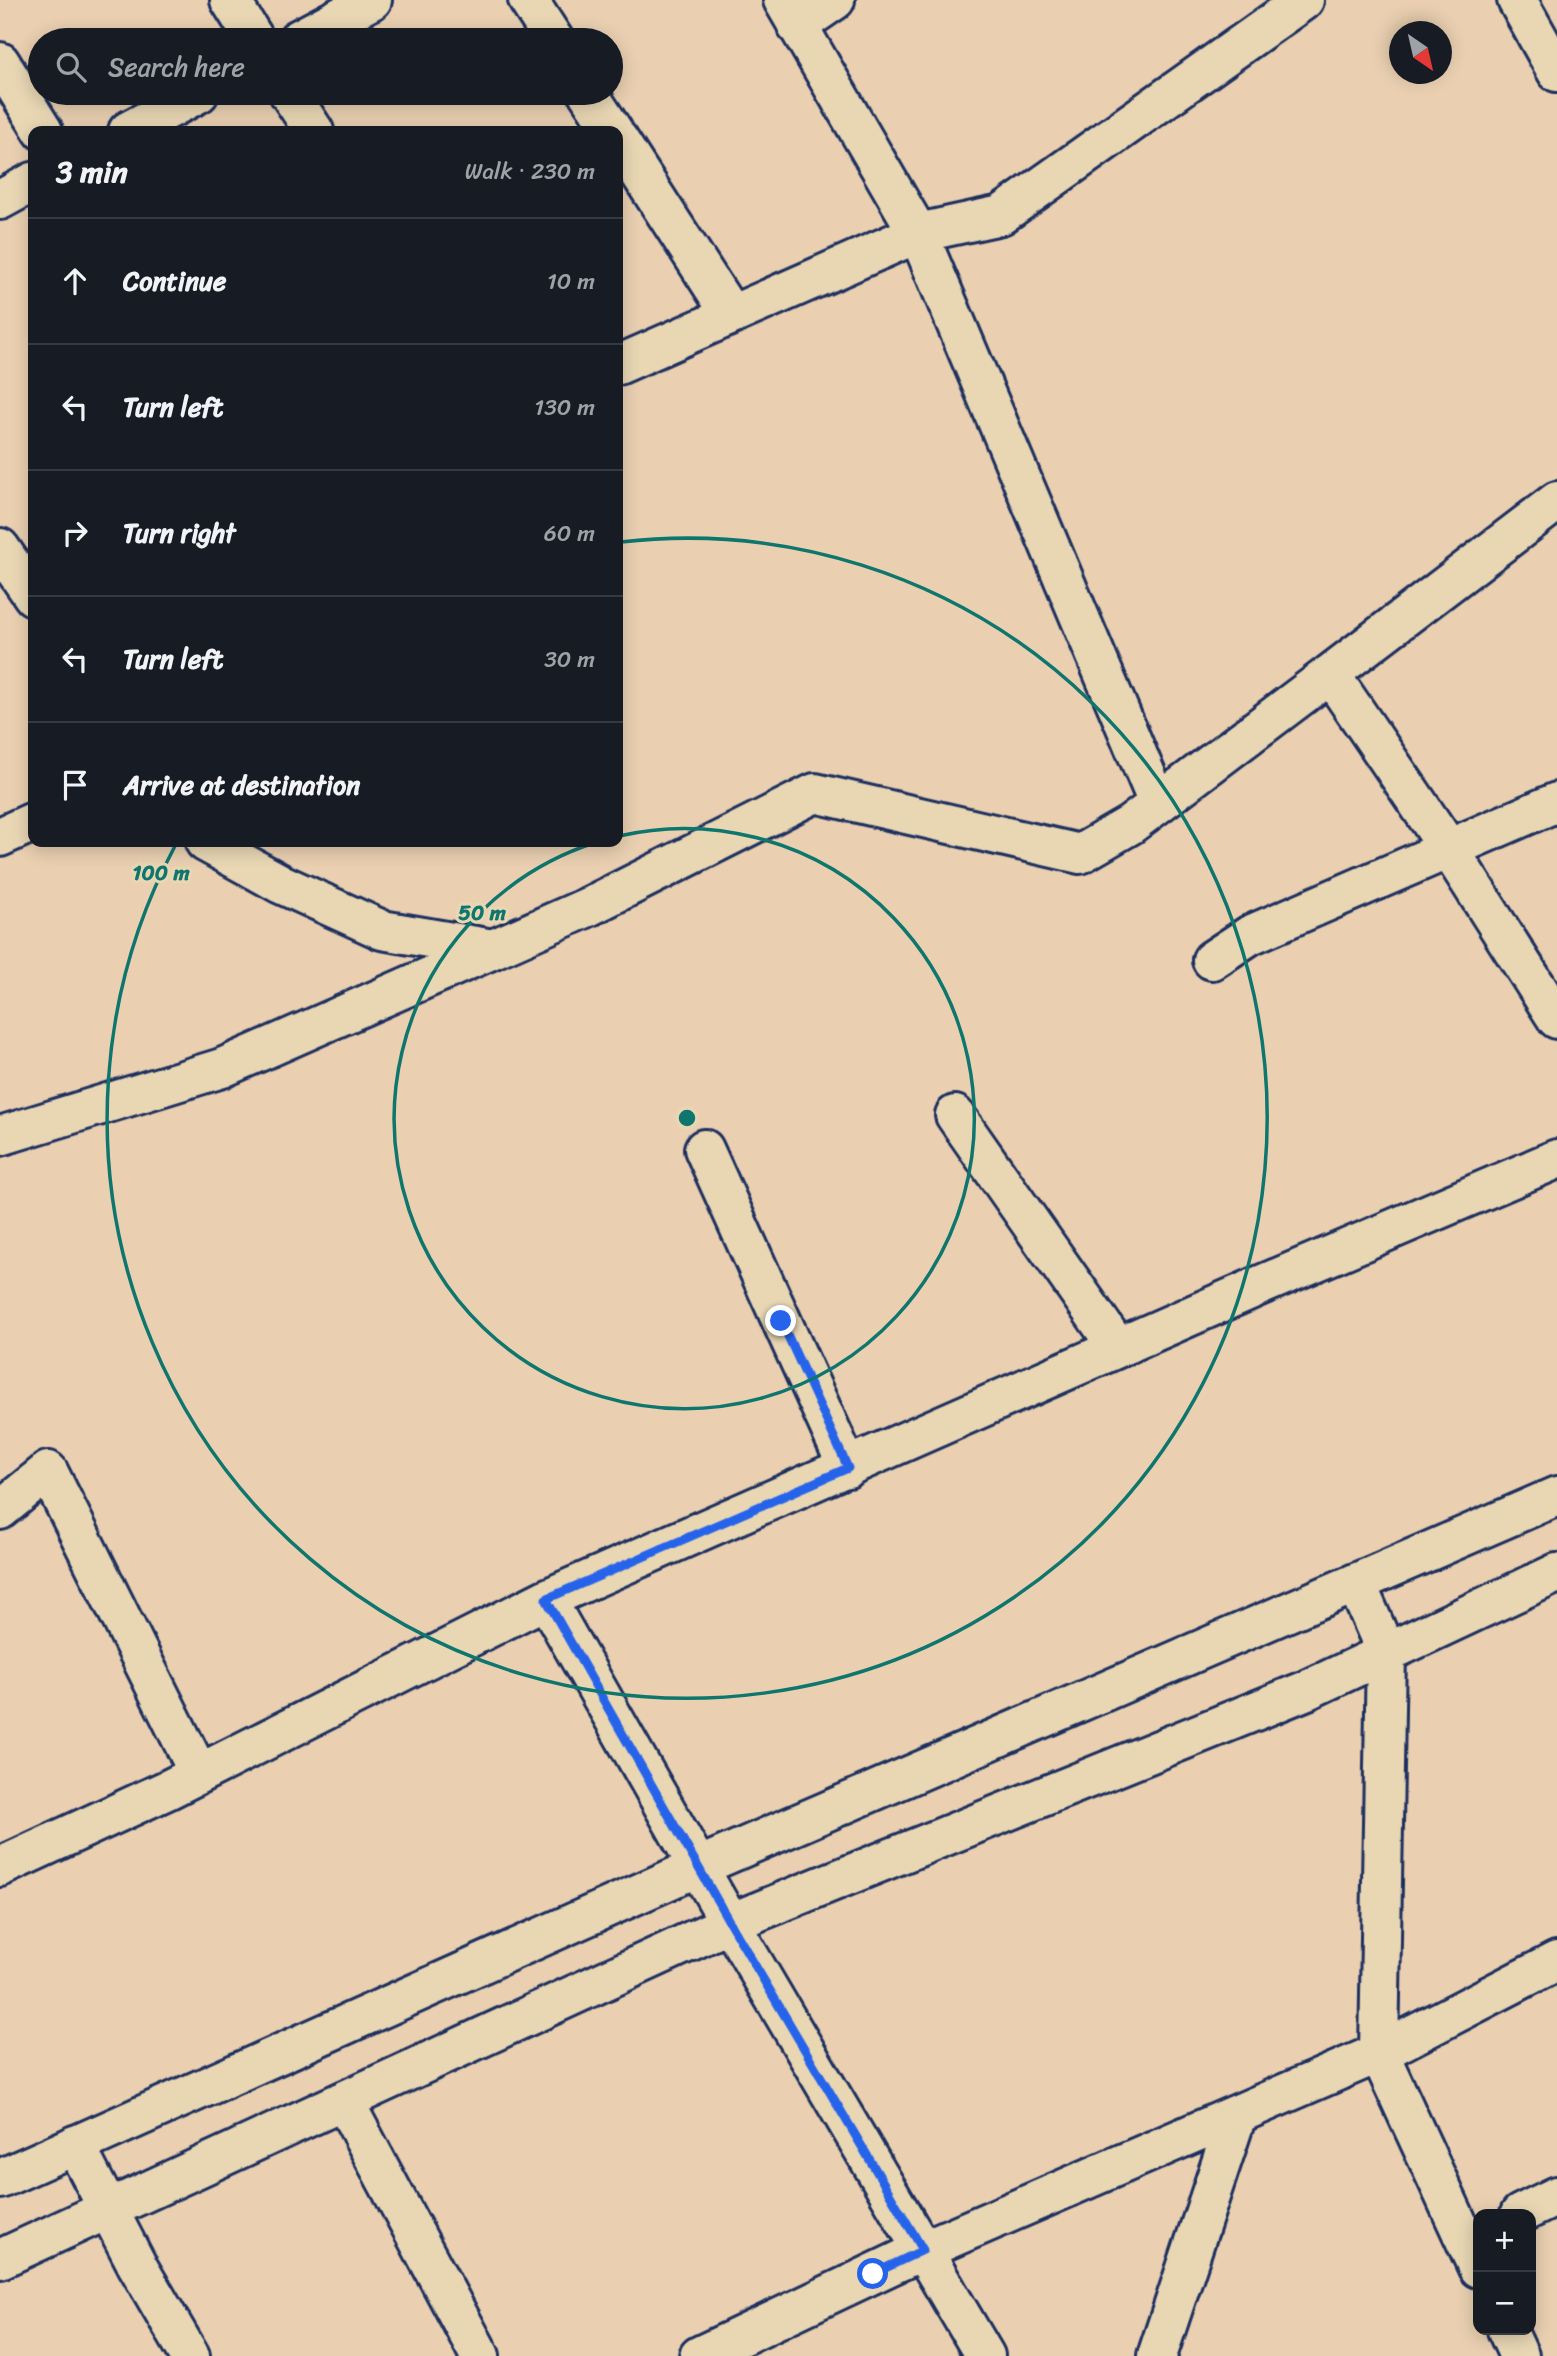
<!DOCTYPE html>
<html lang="en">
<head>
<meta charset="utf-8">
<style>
  :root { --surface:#171b24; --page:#20242c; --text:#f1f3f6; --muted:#9ea1a6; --line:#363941 }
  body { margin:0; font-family:Sriracha,sans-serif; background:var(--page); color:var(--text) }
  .controls { position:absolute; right:21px; bottom:21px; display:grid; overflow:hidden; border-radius:14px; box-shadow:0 4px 18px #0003 }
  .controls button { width:63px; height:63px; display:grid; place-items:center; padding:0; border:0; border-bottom:2px solid var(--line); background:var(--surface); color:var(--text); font:35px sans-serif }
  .compass { position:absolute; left:1389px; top:21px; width:63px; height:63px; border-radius:50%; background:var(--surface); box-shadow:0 4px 18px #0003; rotate:146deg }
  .stop { position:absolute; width:21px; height:21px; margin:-16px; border:5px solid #2563eb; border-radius:50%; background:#fff }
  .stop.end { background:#2563eb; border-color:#fff; box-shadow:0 2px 7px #0008 }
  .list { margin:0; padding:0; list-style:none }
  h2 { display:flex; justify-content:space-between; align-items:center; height:91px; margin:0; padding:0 28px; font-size:30px }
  h2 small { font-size:23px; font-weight:400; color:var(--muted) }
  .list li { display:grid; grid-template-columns:46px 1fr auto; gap:21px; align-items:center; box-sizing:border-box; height:126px; padding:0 28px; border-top:2px solid var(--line) }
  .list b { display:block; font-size:26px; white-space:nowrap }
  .list em { font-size:23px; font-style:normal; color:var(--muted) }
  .icon { flex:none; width:38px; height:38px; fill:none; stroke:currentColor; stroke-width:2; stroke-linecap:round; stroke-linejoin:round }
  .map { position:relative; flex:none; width:1557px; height:2356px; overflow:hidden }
  .search { position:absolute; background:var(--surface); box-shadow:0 4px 18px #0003; left:28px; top:28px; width:595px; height:77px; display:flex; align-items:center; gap:18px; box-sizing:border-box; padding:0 24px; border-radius:38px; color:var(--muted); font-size:26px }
  .panel { position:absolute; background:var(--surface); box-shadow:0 4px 18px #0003; left:28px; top:126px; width:595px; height:721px; border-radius:14px }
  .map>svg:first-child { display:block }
</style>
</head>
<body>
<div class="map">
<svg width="1557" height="2356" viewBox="0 0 1557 2356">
  <rect width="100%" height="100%" fill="#ead0b1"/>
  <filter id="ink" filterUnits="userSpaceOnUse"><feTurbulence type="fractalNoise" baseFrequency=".0143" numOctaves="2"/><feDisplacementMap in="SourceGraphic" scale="14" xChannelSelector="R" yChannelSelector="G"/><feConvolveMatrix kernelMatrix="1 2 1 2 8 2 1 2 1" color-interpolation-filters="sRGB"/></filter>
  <g filter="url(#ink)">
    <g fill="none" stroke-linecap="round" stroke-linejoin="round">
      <g stroke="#1b2f5e" stroke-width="44">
        <path id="minor" d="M 230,0 L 255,40
          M 528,0 L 554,40
          M 783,0 L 918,233 L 1001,215 L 1304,0
          M 1517,0 L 1557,72
          M 797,26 L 835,0
          M 297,40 L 372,0
          M 0,62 L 43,131
          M 289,93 L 314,131
          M 588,93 L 613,131
          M 128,131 L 199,93
          M 618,139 L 730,313
          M 0,200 L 33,182
          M 618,365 L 918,233 L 1158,803
          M 1557,501 L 1330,674 L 1451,852 L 1557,1019
          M 0,548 L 33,596
          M 0,837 L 33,822
          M 205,842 L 281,884 L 382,930 L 493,949 L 588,907 L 815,793 L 1080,854 L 1130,825 L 1330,674
          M 1212,960 L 1250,935 L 1557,802
          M 955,1115 L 1118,1348
          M 0,1136 L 222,1068 L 493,949
          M 704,1149 L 848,1468
          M 0,1510 L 48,1471 L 199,1774
          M 1356,1583 L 1386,1652 L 1379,2053 L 1478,2268
          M 546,1599 L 730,1923 L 985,2356
          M 0,1867 L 167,1790 L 546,1599 L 1261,1285 L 1557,1159
          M 344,2101 L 480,2356
          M 75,2145 L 137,2265 L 190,2356
          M 1520,2214 L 1557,2196
          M 1507,2330 L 1519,2356
          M 699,2356 L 923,2250 L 1379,2053 L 1557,1961
          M 1157,2356 L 1237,2115"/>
      </g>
      <g stroke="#1b2f5e" stroke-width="44">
        <path id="tertiary" d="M 0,2179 L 698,1867 L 1557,1496
          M 0,2259 L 730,1923 L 1307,1690 L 1557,1573"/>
      </g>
      <use href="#minor" stroke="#e9d7b4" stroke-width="38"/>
      <use href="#tertiary" stroke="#e9d7b4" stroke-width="38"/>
    </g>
  </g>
  <g fill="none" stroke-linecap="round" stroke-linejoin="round" filter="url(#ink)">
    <path stroke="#2563eb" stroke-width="9" d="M 781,1321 L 848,1468 L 546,1599 L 730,1923 L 923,2250 L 873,2274"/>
  </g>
  <g fill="none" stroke="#0f766e" stroke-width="3.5">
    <path d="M619 836A290 290 0 1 1 597 842"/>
    <path d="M621 542A580 580 0 1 1 175 846"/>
  </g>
  <circle cx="687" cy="1118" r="10" fill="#0f766e" stroke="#e9d7b4" stroke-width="3.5"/>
  <g font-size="21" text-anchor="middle" font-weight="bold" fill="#0f766e" stroke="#e9d7b4" stroke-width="6" stroke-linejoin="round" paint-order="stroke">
    <text x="161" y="880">100 m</text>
    <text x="482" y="920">50 m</text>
  </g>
</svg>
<div class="controls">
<button>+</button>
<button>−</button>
</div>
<svg class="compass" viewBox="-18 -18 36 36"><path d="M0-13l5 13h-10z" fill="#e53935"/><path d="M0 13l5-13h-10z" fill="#9ea1a6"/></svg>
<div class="stop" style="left:873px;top:2274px"></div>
<div class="stop end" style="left:781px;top:1321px"></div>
<div class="search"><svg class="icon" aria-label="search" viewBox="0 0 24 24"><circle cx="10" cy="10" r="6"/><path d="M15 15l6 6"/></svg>Search here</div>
<section class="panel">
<h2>3 min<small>Walk · 230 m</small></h2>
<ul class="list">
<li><svg class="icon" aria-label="ahead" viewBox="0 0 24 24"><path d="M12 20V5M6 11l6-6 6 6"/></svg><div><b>Continue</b></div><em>10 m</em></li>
<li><svg class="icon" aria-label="left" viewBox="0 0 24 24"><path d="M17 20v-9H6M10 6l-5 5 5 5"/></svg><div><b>Turn left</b></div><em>130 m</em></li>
<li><svg class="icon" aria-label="right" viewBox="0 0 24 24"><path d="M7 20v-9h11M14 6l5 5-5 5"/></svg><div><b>Turn right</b></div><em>60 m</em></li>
<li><svg class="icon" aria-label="left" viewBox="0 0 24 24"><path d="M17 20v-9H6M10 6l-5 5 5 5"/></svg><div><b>Turn left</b></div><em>30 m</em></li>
<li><svg class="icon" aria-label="arrive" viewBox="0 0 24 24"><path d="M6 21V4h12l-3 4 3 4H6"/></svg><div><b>Arrive at destination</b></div></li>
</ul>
</section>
</div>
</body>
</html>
